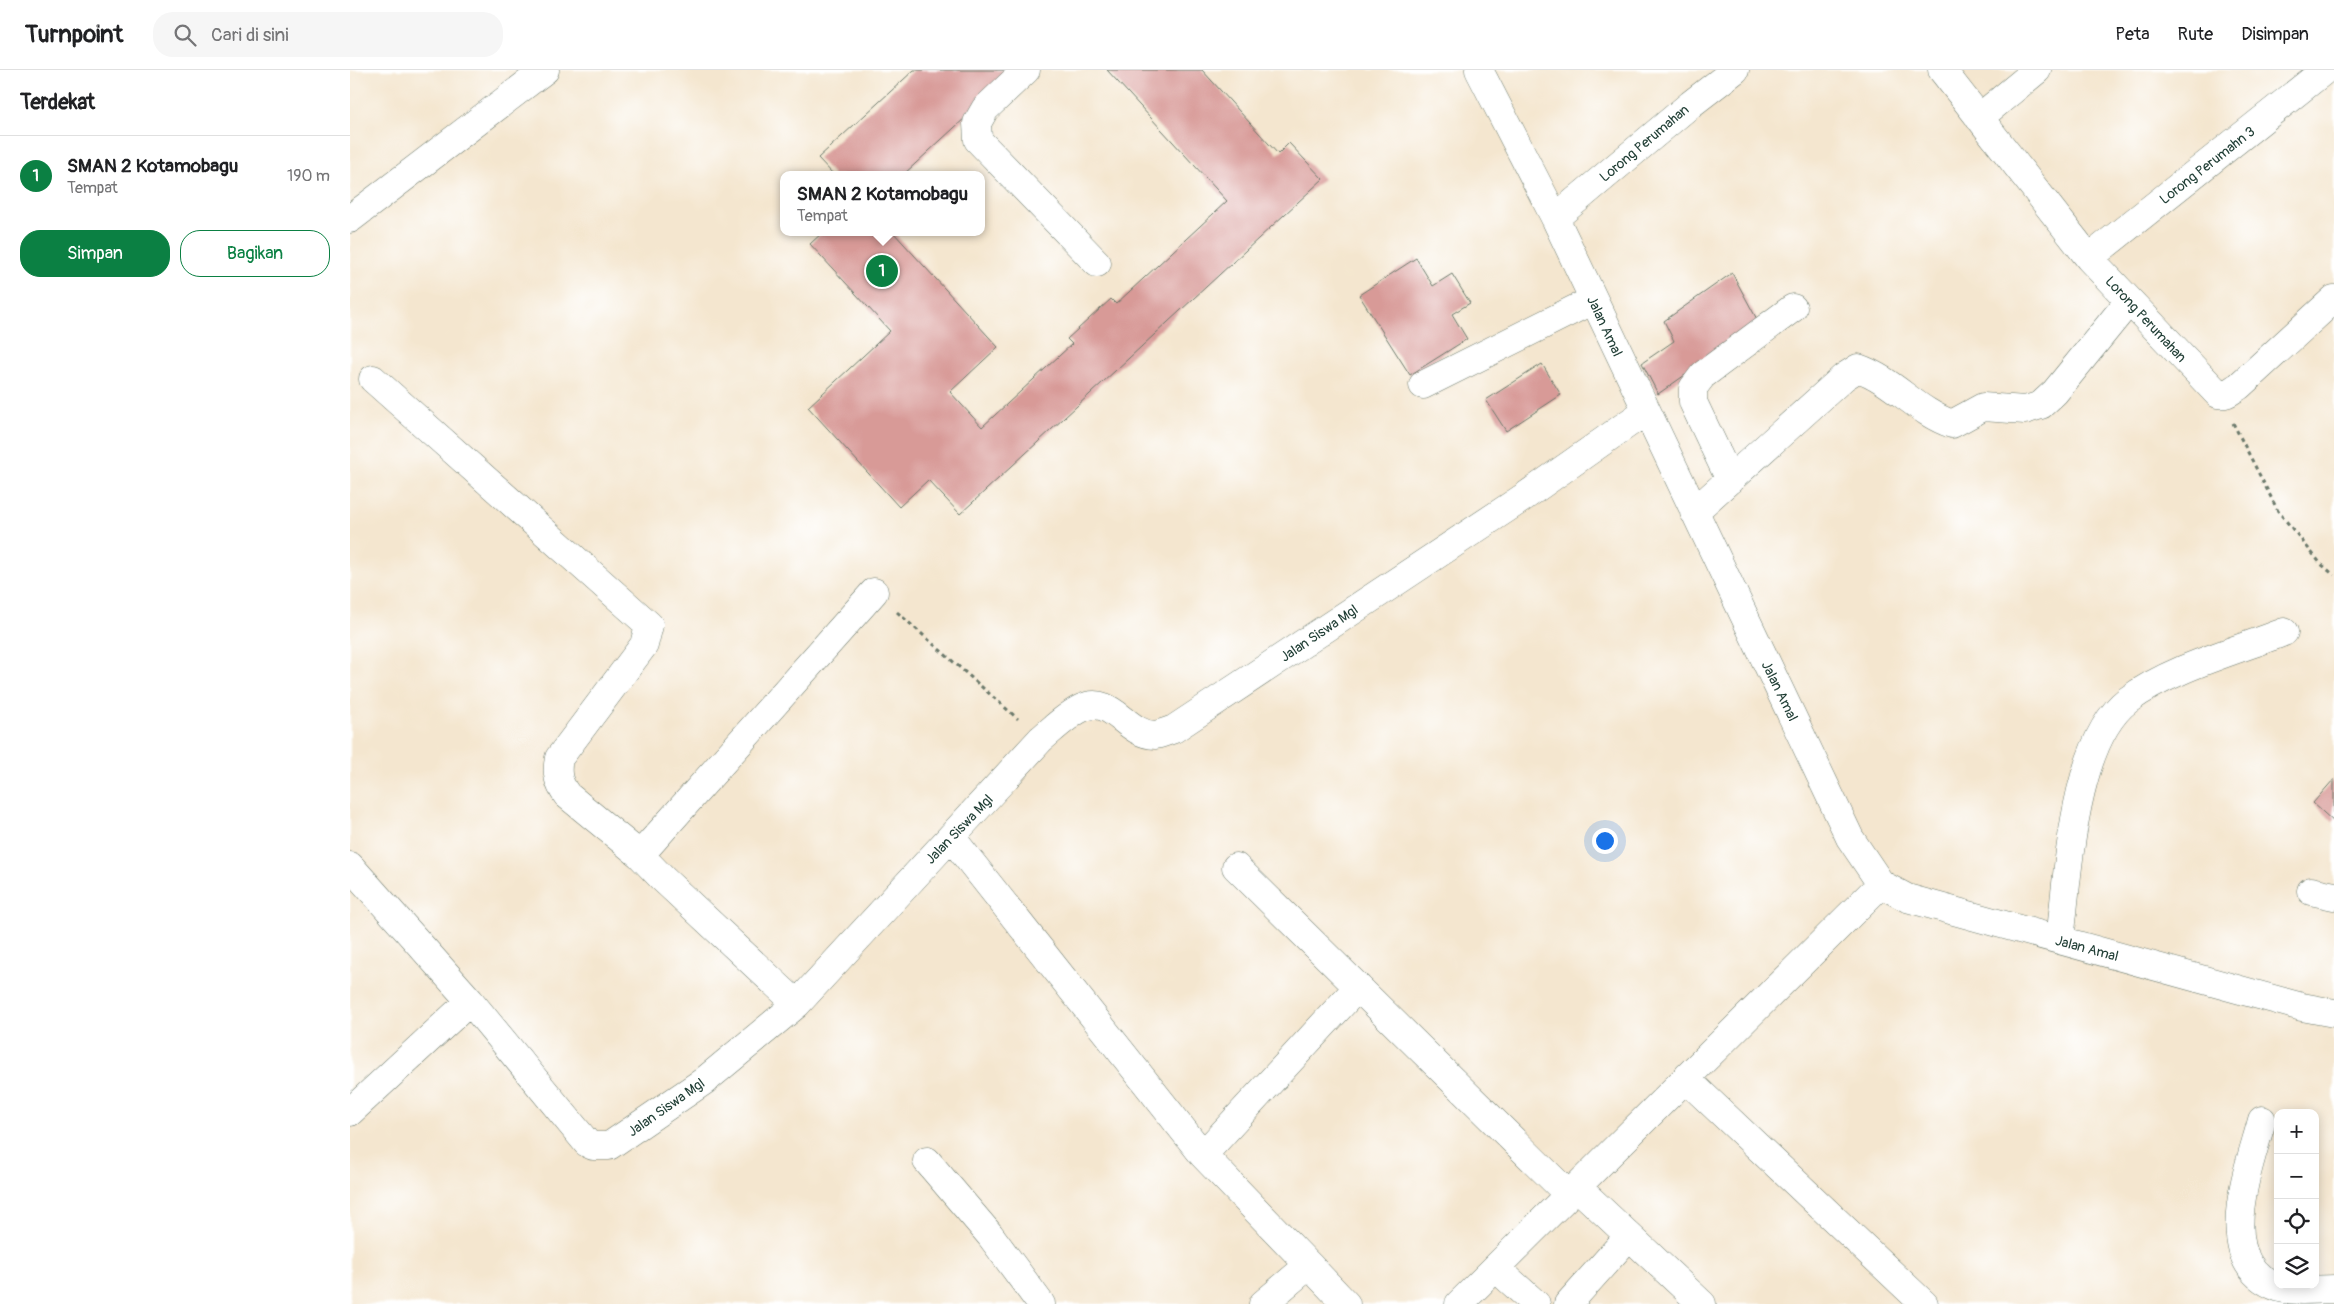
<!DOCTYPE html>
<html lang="id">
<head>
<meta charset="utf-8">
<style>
  :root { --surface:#fff; --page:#f6f6f6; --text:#202124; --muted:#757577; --line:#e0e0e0; --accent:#0b8043 }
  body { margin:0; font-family:Pangolin,sans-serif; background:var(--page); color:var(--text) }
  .controls { position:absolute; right:15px; bottom:15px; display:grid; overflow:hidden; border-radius:10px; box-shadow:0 2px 12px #0003 }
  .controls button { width:45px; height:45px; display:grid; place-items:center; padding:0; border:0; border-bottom:1px solid var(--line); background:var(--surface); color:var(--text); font:25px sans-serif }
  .you { position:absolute; left:1254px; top:770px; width:18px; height:18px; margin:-12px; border:4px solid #fff; border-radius:50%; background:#1a73e8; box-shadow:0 0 0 8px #1a73e833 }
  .badge { display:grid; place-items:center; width:32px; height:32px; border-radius:50%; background:var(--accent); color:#fff; font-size:16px; font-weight:700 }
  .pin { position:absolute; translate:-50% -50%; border:2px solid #fff; box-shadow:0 1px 5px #0006 }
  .popup { position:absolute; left:430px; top:101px; width:205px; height:65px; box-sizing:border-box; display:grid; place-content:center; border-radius:10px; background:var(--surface); filter:drop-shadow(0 1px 4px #0005); font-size:16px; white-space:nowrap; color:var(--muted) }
  .popup b { font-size:19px; color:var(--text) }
  .popup::after { content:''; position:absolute; left:50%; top:100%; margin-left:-10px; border:10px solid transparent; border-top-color:var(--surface) }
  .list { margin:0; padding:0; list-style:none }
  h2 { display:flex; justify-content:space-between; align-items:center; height:65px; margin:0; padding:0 20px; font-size:21px }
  h2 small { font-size:16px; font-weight:400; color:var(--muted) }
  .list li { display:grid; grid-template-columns:32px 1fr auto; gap:15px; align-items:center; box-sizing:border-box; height:80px; padding:0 20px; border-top:1px solid var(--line) }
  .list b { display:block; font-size:19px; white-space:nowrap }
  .list p { margin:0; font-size:16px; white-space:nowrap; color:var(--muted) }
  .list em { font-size:16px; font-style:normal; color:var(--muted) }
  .actions { display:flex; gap:10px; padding:15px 20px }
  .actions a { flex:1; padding:11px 0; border:1px solid var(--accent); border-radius:20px; text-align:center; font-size:18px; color:var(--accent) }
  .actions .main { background:var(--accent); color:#fff }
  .icon { flex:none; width:28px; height:28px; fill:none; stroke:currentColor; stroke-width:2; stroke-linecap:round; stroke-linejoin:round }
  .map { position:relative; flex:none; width:1984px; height:1234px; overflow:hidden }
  header { display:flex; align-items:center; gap:30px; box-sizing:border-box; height:70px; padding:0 25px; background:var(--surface); border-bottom:1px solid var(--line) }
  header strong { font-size:24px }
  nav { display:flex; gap:28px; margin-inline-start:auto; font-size:18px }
  .search { width:350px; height:45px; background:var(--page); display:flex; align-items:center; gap:12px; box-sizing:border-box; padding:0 18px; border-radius:20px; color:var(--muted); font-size:19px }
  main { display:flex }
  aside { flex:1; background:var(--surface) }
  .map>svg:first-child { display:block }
</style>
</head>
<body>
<header>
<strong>Turnpoint</strong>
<div class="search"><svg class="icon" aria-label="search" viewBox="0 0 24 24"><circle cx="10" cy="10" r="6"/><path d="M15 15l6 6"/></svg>Cari di sini</div>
<nav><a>Peta</a><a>Rute</a><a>Disimpan</a></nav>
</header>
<main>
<aside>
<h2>Terdekat<small></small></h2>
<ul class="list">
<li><span class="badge">1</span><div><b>SMAN 2 Kotamobagu</b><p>Tempat</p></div><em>190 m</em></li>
</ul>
<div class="actions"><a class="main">Simpan</a><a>Bagikan</a></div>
</aside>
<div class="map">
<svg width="1984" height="1234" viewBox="0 0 1984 1234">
  <rect width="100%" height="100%" fill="#fff"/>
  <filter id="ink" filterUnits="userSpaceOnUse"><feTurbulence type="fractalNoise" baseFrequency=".02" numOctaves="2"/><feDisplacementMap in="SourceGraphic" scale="10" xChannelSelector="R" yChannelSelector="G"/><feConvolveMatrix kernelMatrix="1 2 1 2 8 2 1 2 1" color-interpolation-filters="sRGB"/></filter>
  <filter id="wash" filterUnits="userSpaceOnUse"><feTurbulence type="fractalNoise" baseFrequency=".0096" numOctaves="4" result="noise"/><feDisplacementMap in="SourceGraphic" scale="20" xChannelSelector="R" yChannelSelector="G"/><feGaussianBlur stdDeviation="1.12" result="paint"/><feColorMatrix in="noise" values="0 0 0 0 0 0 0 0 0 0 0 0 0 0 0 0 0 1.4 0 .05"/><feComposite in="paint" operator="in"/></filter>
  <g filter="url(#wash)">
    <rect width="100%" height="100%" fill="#f4e6cf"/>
    <g id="blocks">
      <path fill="#d89a97" d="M 564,0 L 667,0 L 553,105 L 484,105 L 468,88 Z
        M 757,0 L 852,0 L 928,84 L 939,73 L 973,109 L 610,444 L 578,410 L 549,437 L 458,337 L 540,261 L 460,174 L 473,162 L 543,162 L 648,277 L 600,322 L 632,357 L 722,274 L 717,269 L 761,229 L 766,234 L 877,131 Z
        M 1066,188 L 1083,216 L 1102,204 L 1120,233 L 1102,244 L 1117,269 L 1060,305 L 1009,225 Z
        M 1382,203 L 1409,253 L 1308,324 L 1292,293 L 1324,271 L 1314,251 Z
        M 1192,294 L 1211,325 L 1156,361 L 1136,330 Z
        M 1984,709 L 1984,752 L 1963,733 Z"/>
    </g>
  </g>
  <g filter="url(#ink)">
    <use href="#blocks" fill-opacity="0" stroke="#6a786a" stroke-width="1"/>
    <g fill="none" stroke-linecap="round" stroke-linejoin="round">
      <g stroke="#6a786a" stroke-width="29">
        <path id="minor" d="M 676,0 L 635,39 L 627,53 L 628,70 L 747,193
          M 1129,0 L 1205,148 L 1500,768 L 1531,814 L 1557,828 L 1952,937 L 1984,943
          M 1592,0 L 1739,188 L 1868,324 C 1877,326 1882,320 1889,316 L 1984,229
          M 1629,48 L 1687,0
          M 1205,148 L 1341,34 L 1385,0
          M 0,149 L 195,0
          M 1739,188 L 1975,0
          M 23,309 L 299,555 L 294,575 L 209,688 C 206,703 208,713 217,725 L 290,785
          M 1073,315 L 1243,230
          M 1380,410 L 1343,332 L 1343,318 L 1353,305 L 1443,238
          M 1344,442 L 1494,307 L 1508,298 C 1543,310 1567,342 1602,354 L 1633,337 L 1675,340 L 1691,335 L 1705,322 L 1779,231
          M 601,767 L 853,1085 L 959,1195
          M 0,796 L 120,931
          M 886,797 L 1219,1125
          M 1961,821 L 1984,826
          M 1710,870 C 1718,806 1723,672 1778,630 C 1819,599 1885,581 1934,562
          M 447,934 L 312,808 L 290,785 L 524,522
          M 1336,1009 L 1574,1234
          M 0,1042 L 120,931 L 237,1073 L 243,1076 L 259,1076 L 354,1011 L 447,934 L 691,669 C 703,659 717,645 732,638 C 762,624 776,665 805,665 C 811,664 818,661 824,659 L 1171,429 L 1296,341
          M 1912,1050 C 1899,1099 1860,1194 1930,1218 C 1943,1222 1969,1219 1984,1219
          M 853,1085 L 1008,917
          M 577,1091 L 640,1165 L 691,1234
          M 1227,1117 L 1352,1234
          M 1146,1198 L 1186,1234
          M 913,1234 L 959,1195 L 996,1234
          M 1109,1234 L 1531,814
          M 1218,1234 L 1279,1166"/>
      </g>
      <path stroke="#6a786a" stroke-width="3" stroke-dasharray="4 4" stroke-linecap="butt" d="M 1883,353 L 1928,441 L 1971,494 L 1984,505
        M 547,542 L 668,649"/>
      <use href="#minor" stroke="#fff" stroke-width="28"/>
    </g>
  </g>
  <g text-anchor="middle" stroke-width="5" stroke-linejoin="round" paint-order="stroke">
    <g font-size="14" fill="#1f3d34" stroke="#fff">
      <text transform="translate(1294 73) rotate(-40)" y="5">Lorong Perumahan</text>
      <text transform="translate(1857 95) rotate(-38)" y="5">Lorong Perumahn 3</text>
      <text transform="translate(1796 249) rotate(47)" y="5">Lorong Perumahan</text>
      <text transform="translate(1255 256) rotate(65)" y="5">Jalan Amal</text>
      <text transform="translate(969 563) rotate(-34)" y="5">Jalan Siswa Mgl</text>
      <text transform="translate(1430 621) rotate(64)" y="5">Jalan Amal</text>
      <text transform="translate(609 759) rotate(-46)" y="5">Jalan Siswa Mgl</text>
      <text transform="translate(1737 878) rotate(15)" y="5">Jalan Amal</text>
      <text transform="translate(316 1037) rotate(-35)" y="5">Jalan Siswa Mgl</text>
    </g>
  </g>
</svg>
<div class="controls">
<button>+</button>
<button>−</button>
<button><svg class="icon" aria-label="locate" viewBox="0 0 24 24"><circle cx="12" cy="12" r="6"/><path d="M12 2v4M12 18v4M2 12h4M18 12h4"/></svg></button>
<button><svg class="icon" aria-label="layers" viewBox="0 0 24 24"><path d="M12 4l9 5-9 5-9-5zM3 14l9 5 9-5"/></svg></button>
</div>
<div class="you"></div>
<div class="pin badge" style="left:532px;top:201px">1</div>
<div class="popup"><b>SMAN 2 Kotamobagu</b>Tempat</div>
</div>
</main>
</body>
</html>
